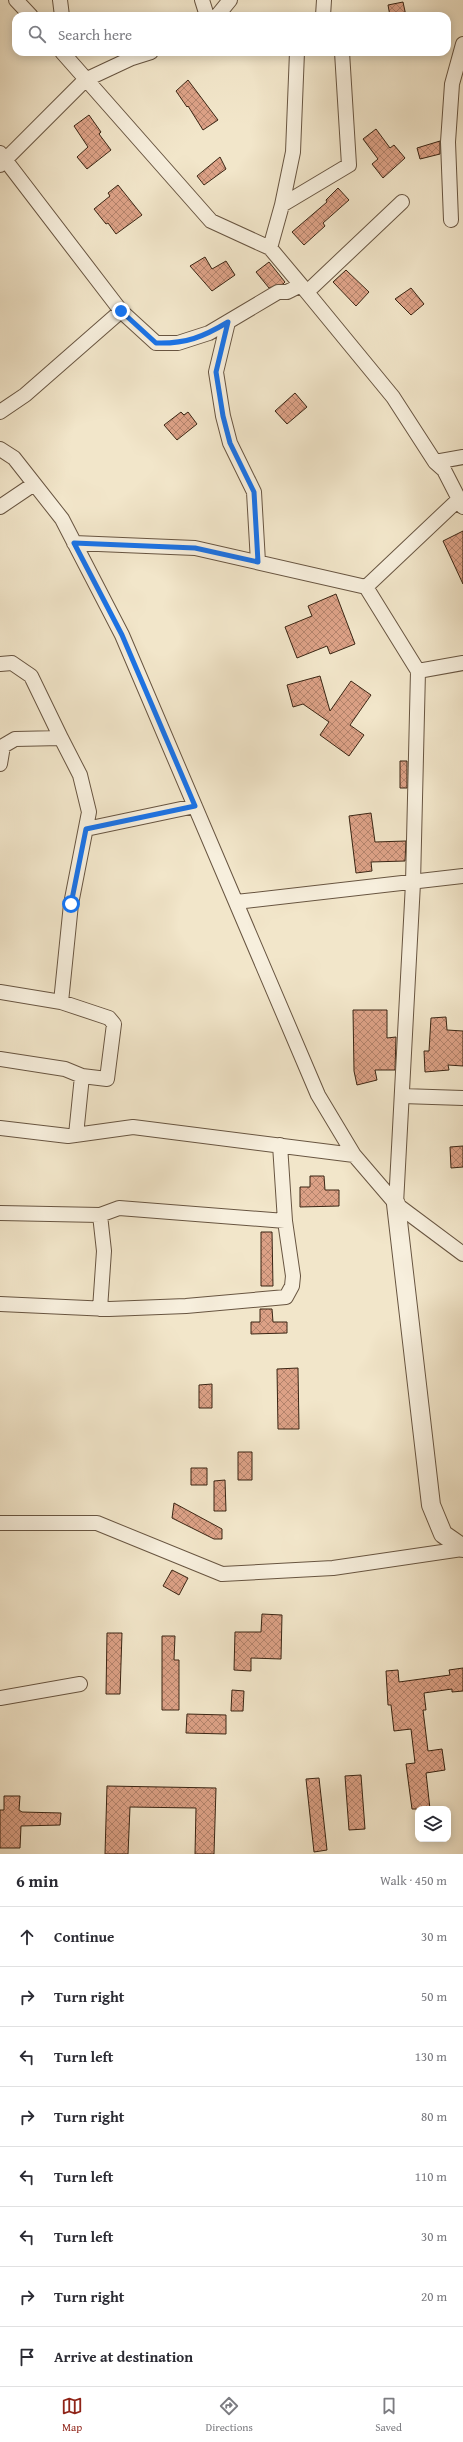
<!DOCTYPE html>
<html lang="en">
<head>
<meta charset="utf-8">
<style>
  :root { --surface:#fff; --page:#f2f2f3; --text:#2b2b33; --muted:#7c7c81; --line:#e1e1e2; --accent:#8f2418 }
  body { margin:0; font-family:"Gentium Book Plus",serif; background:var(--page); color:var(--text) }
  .controls { position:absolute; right:12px; bottom:12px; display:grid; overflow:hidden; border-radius:8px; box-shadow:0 2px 10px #0003 }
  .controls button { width:36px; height:36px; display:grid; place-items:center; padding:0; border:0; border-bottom:1px solid var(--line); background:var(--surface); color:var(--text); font:20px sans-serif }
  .stop { position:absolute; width:12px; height:12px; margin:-9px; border:3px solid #1a73e8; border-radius:50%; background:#fff }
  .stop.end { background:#1a73e8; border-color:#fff; box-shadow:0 1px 4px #0008 }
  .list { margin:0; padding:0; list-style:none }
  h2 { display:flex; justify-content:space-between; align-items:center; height:52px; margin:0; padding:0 16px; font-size:17px }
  h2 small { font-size:13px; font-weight:400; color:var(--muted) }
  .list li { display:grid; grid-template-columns:26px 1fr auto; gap:12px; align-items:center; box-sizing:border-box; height:60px; padding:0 16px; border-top:1px solid var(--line) }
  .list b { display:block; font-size:15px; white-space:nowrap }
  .list em { font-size:13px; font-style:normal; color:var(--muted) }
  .icon { flex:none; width:22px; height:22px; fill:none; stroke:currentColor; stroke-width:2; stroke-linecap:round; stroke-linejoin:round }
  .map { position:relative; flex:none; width:463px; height:1854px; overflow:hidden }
  .search { position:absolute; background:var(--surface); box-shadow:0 2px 10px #0003; left:12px; right:12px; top:12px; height:44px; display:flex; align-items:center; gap:10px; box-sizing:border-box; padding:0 14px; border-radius:12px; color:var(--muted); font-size:15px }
  .sheet { height:532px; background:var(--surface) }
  nav { display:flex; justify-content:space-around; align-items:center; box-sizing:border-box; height:56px; border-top:1px solid var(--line); background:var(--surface); font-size:11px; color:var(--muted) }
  nav a { display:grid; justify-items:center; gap:2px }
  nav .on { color:var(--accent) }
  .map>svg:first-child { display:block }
</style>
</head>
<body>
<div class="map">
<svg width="463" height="1854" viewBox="0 0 463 1854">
  <defs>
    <pattern id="building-cross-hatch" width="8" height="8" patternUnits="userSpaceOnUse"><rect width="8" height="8" fill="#dca186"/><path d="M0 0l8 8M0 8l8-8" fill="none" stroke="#b3836c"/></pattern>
  </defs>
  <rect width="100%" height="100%" fill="#f2e6ca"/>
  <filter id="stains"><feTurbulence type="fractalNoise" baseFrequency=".005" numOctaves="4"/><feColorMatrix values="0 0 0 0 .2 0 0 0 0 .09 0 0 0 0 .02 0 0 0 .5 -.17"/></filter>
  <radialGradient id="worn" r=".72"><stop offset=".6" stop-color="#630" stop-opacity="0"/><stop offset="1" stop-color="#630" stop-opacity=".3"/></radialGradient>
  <path fill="url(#building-cross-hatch)" stroke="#3a2513" d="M 403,2 L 406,16 L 390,16 L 388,5 Z
    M 188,80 L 218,120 L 203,130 L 188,106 L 187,107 L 176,91 Z
    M 89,115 L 101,132 L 99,134 L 111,150 L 87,169 L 77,157 L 88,147 L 74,126 Z
    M 376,129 L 390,148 L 394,145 L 405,158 L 383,178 L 372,164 L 378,159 L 363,139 Z
    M 440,141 L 440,154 L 420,159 L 417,148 Z
    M 220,157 L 226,169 L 204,185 L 197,176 Z
    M 118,185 L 142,215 L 116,234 L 108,223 L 106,224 L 94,209 L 110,196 L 108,193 Z
    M 338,188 L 349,200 L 323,223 L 325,226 L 304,245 L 292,232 L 327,202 L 326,200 Z
    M 205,257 L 212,269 L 226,261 L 235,275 L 212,291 L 190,266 Z
    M 269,262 L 285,282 L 283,284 L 269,288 L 256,272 Z
    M 346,270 L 369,292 L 356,306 L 333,282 Z
    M 411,288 L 424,304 L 411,315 L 395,299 Z
    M 295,393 L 307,407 L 287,424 L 275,411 Z
    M 181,412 L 184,415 L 188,412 L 197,424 L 177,440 L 164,425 Z
    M 463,531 L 463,584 L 443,541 Z
    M 336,594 L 355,644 L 330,654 L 327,646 L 297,658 L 285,627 L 312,616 L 308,606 Z
    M 320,676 L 330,711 L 351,681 L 371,695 L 350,725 L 364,735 L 349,756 L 320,735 L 329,722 L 303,704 L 293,707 L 287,685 Z
    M 400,761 L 407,761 L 407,788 L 400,788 Z
    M 371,813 L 375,842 L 406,841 L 405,861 L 371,862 L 372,871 L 356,873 L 349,816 Z
    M 353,1010 L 387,1010 L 387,1038 L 396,1037 L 395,1070 L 375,1070 L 377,1080 L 357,1085 L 354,1071 Z
    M 446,1017 L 447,1030 L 463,1031 L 463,1066 L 448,1065 L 449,1070 L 425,1072 L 424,1051 L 429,1051 L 431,1018 Z
    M 463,1146 L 463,1167 L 451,1168 L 450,1147 Z
    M 310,1176 L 324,1176 L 325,1190 L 339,1190 L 339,1206 L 300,1207 L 300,1187 L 310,1187 Z
    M 261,1232 L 272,1232 L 273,1286 L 261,1286 Z
    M 260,1309 L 272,1309 L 273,1322 L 287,1322 L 287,1333 L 251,1334 L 251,1322 L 260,1322 Z
    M 298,1368 L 299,1429 L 278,1429 L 277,1369 Z
    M 212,1384 L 212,1408 L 199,1408 L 199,1385 Z
    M 238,1452 L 252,1452 L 252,1480 L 238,1480 Z
    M 191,1468 L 207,1468 L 207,1485 L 191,1485 Z
    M 225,1480 L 226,1511 L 214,1511 L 214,1481 Z
    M 174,1503 L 222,1529 L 222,1539 L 214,1539 L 172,1518 Z
    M 172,1570 L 188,1578 L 179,1595 L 163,1586 Z
    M 262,1614 L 282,1615 L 281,1659 L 251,1658 L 251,1671 L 234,1670 L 235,1632 L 261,1632 Z
    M 107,1633 L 122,1633 L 120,1694 L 106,1694 Z
    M 162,1636 L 175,1636 L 174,1660 L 179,1660 L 179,1710 L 162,1710 Z
    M 463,1668 L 463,1691 L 452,1692 L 452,1689 L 424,1693 L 426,1710 L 423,1710 L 428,1751 L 442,1749 L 445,1770 L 426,1773 L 430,1809 L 412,1809 L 406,1764 L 415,1763 L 411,1729 L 394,1731 L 391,1705 L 388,1705 L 386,1671 L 398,1670 L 399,1682 L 450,1675 L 449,1670 Z
    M 232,1690 L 244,1691 L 243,1711 L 231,1711 Z
    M 187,1714 L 226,1715 L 226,1734 L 186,1733 Z
    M 361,1775 L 365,1829 L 349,1830 L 345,1776 Z
    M 319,1778 L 327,1850 L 314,1852 L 306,1779 Z
    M 107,1786 L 216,1788 L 214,1854 L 195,1854 L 196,1808 L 130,1807 L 128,1854 L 105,1854 Z
    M 4,1796 L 20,1796 L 19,1810 L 22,1812 L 61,1813 L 60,1825 L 21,1826 L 20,1848 L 0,1848 L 0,1810 L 4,1810 Z"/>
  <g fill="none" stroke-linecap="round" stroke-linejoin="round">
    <g stroke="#685541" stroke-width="16">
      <path id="minor" d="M 16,0 L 31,16
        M 60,0 L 62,16
        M 202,0 L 207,16
        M 217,16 L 230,0
        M 323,16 L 324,0
        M 62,52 L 211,221 L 270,248 L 301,285
        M 0,153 L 121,311
        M 0,165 L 85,80 L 132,58 L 151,52
        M 282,205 L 349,165 L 342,52
        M 451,220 L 448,142 L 452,84 L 463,44
        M 270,248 L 282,205 L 293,152 L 297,52
        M 307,292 L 402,202
        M 228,322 L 216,372 L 223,416 L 230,443 L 254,492 L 258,562
        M 0,412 L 25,395 L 121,311 L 156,343 L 178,343 L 209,333 L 278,292 L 287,292 L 301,285 L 393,397 L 435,462 L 444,470 L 463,507
        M 0,449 L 14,458 L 62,519 L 122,635 L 318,1095 L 354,1155 L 396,1204 L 463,1254
        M 435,462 L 463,457
        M 0,507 L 34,484
        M 74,543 L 195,548 L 366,587
        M 0,664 L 12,663 L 31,676 L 61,738
        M 418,671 L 463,663
        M 0,764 L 3,746 L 15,739 L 61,738 L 80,775 L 89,812 L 71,904 L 61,1002
        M 86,829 L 195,806
        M 236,902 L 463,876
        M 0,992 L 61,1002 L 109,1018 L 114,1024 L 107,1079 L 82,1076 L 65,1069 L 0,1059
        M 402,1096 L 463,1098
        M 0,1128 L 68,1136 L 133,1127 L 354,1155
        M 76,1135 L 82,1076
        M 280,1145 L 285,1221
        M 396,1204 L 413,883 L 418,671 L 366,587 L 459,499
        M 0,1213 L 100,1215 L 119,1208 L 285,1221 L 293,1276 L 292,1286 L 286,1297 L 186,1306 L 109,1309 L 0,1304
        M 100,1309 L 104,1251 L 100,1215
        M 0,1523 L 97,1523 L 222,1574 L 333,1568 L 463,1549
        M 0,1698 L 80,1684"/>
    </g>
    <g stroke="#685541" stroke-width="20">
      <path id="tertiary" d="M 396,1204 L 431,1505 L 443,1534 L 463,1548"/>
    </g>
    <use href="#minor" stroke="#f7efdd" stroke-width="14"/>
    <use href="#tertiary" stroke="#f7efdd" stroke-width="18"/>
  </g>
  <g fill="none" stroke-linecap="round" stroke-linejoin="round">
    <path stroke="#1a73e8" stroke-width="5" d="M 71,904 L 86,829 L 195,806 L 122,635 L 74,543 L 195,548 L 258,562 L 254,492 L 230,443 L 223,416 L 216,372 L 228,322 C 203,337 186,344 156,343 L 121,311"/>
  </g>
  <rect width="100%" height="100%" filter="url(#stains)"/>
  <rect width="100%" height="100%" fill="url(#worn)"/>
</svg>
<div class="controls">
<button><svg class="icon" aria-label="layers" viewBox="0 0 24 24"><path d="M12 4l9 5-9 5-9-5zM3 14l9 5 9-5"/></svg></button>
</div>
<div class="stop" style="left:71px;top:904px"></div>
<div class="stop end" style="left:121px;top:311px"></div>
<div class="search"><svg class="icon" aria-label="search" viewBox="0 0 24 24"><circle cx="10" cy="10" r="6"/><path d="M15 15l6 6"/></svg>Search here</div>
</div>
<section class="sheet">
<h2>6 min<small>Walk · 450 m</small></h2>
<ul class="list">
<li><svg class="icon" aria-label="ahead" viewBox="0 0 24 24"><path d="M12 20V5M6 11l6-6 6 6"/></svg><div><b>Continue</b></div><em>30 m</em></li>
<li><svg class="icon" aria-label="right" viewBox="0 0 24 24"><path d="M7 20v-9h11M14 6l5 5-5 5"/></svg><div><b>Turn right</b></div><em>50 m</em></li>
<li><svg class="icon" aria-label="left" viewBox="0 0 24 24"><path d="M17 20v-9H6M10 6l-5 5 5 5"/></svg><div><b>Turn left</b></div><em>130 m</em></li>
<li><svg class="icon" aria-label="right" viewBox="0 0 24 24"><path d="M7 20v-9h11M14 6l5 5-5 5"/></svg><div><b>Turn right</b></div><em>80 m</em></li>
<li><svg class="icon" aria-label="left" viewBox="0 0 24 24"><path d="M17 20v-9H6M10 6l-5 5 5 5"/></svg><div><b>Turn left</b></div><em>110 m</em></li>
<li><svg class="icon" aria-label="left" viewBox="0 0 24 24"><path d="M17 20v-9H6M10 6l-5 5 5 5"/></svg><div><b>Turn left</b></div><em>30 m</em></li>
<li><svg class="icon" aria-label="right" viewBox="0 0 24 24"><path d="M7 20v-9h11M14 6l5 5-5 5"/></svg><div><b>Turn right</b></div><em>20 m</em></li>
<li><svg class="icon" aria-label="arrive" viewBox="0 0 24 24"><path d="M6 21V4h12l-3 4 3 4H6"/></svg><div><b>Arrive at destination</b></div></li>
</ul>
</section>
<nav>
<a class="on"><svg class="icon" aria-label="map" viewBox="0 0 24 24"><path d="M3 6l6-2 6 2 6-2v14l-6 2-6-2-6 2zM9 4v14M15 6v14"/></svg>Map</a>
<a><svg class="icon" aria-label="directions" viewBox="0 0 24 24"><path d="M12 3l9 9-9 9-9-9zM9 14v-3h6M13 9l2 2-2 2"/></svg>Directions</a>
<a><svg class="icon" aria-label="saved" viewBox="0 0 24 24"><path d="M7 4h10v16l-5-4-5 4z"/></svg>Saved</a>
</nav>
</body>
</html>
